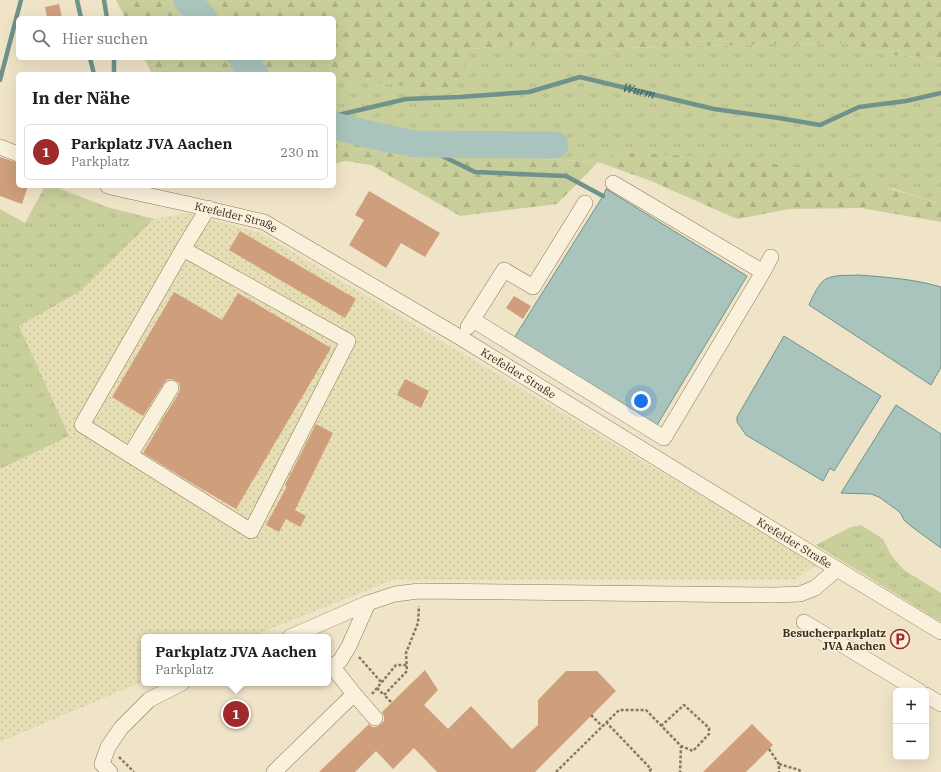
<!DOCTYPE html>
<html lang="de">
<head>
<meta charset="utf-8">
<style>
  :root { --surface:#fff; --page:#f6f6f6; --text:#222; --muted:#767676; --line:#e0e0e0; --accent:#9e2a2b }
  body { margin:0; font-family:"IBM Plex Serif",serif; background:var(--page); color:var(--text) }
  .controls { position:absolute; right:12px; bottom:12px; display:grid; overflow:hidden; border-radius:6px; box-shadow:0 4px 16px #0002 }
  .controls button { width:36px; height:36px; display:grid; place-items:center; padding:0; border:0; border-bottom:1px solid var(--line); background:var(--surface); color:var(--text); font:20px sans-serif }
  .you { position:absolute; left:641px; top:401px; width:14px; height:14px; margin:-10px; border:3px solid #fff; border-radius:50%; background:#1a73e8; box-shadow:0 0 0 6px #1a73e833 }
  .badge { display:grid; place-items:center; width:26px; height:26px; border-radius:50%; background:var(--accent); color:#fff; font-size:13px; font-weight:700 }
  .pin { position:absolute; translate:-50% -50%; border:2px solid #fff; box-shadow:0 1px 4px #0006 }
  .popup { position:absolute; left:141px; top:634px; width:190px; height:52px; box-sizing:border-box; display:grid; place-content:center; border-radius:6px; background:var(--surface); filter:drop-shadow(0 1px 3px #0005); font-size:13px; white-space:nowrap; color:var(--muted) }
  .popup b { font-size:15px; color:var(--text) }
  .popup::after { content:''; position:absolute; left:50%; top:100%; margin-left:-8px; border:8px solid transparent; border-top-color:var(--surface) }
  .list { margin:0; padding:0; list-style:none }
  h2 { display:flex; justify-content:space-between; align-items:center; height:52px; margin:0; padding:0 16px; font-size:17px }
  h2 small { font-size:13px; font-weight:400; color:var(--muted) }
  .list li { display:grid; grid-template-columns:26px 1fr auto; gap:12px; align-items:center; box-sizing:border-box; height:56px; margin:0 8px 8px; padding:0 8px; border:1px solid var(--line); border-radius:6px }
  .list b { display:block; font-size:15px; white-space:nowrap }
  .list p { margin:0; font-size:13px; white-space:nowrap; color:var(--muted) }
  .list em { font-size:13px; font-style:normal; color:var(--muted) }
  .icon { flex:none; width:22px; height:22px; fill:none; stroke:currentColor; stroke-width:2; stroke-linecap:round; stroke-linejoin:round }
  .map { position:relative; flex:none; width:941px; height:772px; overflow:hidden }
  .search { position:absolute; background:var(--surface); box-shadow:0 4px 16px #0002; left:16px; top:16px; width:320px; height:44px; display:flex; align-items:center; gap:10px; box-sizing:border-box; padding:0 14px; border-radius:6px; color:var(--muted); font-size:15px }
  .panel { position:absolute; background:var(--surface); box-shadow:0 4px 16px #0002; left:16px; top:72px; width:320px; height:116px; border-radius:6px }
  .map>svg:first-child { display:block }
</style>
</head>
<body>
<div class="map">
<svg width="941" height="772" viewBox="0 0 941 772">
  <defs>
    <pattern id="farmland-dots" width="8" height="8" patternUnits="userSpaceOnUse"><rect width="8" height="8" fill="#e6deb5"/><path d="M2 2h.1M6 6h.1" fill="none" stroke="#c6bf9b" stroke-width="1.8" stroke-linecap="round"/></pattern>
    <pattern id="grass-tufts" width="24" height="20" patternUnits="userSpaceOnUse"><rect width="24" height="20" fill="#c9cf9b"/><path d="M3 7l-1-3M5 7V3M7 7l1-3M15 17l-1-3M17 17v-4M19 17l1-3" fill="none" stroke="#aeb285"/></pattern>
    <pattern id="forest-firs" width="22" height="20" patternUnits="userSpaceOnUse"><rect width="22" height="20" fill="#c9cf9b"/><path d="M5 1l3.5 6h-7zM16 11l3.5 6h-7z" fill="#aeb285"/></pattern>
  </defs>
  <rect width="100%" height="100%" fill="#f0e4c8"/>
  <path fill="url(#farmland-dots)" d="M 187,213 L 261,233 L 817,565 L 794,580 L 393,580 L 250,637 L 144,637 L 144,681 L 0,742 L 0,469 L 69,436 L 19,326 L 79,292 L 154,219 Z"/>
  <path fill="url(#grass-tufts)" d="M 849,43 L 888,55 L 941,58 L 941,204 L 894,189 L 621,152 L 598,162 L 401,151 L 334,135 L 334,79 L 346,79 L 471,49 L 522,44 L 575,51 L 624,48 L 771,44 Z
    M 45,186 L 53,186 L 107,207 L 154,219 L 79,292 L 19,326 L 69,436 L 0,469 L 0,209 L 25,223 Z
    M 861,525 L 883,539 L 891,555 L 904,570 L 941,593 L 941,622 L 816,545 L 851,527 Z"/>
  <path fill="url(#forest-firs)" d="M 116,0 L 941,0 L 941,58 L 888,55 L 849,43 L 771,44 L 624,48 L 575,51 L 522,44 L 471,49 L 455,92 L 346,79 L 334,79 L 334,74 L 152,74 L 144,58 L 334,58 L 334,18 L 125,18 Z
    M 334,135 L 401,151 L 598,162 L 621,152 L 703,157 L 825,169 L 941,204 L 941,222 L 861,208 L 790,209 L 737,219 L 651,181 L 598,162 L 557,204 L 460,216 L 371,165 L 345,161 L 334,164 Z"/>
  <path fill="#a9c4bc" stroke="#6f938a" d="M 606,189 L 747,276 L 657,425 L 514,338 L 603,196 Z
    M 858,275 C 885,277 914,279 941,287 L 941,367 L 931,385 L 809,305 C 812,298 819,282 826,279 C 835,274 848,276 858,275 Z
    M 784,336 L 881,396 L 834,471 L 830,468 L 823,481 L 746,435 L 737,422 L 737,417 Z
    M 896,405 L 941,434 L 941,548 L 912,527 L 904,520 L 901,514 L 897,510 L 879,497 L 871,494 L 841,493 Z"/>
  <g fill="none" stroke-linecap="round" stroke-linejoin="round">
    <g stroke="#6f938a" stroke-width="4.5">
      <path d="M 77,0 L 81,18"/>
      <path d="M 104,0 L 107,18"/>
      <path d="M 90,58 L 94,74"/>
      <path d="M 114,58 L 114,74"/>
      <path d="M 0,80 L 21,0"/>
      <path id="s1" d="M 334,116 L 406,99 L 460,97 L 529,92 L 580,77 L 714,109 L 779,118 L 820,125 L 859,107 L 906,101 L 941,93"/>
      <path d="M 418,144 L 475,172 L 566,176 L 603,196"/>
    </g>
    <path stroke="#a9c4bc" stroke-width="27" d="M 187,0 L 204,18
      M 241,58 L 255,74
      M 334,125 L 338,127 L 389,139 L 418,144 L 555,145"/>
  </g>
  <path fill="#cf9f7d" d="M 59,4 L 62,18 L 47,18 L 45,7 Z
    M 0,157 L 18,163 L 18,186 L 28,186 L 22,204 L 0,196 Z
    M 369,191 L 440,233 L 425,257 L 401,243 L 386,268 L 349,245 L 364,220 L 355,215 Z
    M 240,231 L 356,299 L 345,318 L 229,250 Z
    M 174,292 L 222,320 L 238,293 L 331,348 L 236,509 L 185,479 L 143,453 L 160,425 L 159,425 L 179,393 L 180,388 L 179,383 L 176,381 L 171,379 L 166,380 L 164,383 L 143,416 L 112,397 Z
    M 514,296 L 531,306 L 523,319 L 506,308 Z
    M 405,379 L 429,391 L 421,408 L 397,395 Z
    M 316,424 L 333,433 L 295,510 L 306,516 L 300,527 L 286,519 L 279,532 L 266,525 L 287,486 L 285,485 Z
    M 425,670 L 438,690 L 424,705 L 448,729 L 471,706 L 512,749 L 538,725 L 538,700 L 566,671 L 597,671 L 616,691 L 535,772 L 437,772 L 414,748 L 393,769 L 376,751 L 355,772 L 319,772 L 369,724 L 372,727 L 376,727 L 381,724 L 384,721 L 384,717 L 382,712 Z
    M 752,724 L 773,745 L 746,772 L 703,772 Z"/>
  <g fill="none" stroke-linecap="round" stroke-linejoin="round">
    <g stroke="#8d765c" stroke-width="16">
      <g id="minor">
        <path d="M 0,147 L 18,154"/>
        <path id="s2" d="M 108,186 L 115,188 L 188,204 L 264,222 L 461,338 L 837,569 L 941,632"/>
        <path d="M 183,249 L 82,425 L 251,531 L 348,341 L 183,249 L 208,208"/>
        <path d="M 763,272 L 771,257"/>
        <path d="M 473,320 L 664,438 L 763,272 L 613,183"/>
        <path d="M 468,327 L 504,270 L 533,287 L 585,203"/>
        <path d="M 130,455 L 171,388"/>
        <path d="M 804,622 L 919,691"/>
        <path d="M 290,637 L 368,603 L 395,594 L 419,591 L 774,595 L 800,594 L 815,588 L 837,569"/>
        <path d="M 328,664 L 332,666 L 340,661 L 349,646 L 368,603"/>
        <path d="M 332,666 L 354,694 L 375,718"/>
        <path d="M 926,695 L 941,704"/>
        <path d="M 110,772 L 102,764 L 108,747 L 121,728 L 149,700 L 182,683"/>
        <path d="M 274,772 L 354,694"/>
      </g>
    </g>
    <path stroke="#8d765c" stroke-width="2.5" stroke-dasharray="3 2" stroke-linecap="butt" d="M 359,657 L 382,683
      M 377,688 L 384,695
      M 372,694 L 396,665 L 407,665
      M 391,702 L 384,695 L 407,671 L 406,653 L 418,623 L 419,606
      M 591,715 L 602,726
      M 606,722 L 651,769 L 649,772
      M 661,726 L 684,705 L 709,728 L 709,734 L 693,751 L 681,746
      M 769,749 L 779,764 L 779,772
      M 119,757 L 134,772
      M 779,764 L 799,770 L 801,772
      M 556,772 L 619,710 L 646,710 L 681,746 L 680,772"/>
    <use href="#minor" stroke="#faf1dc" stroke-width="15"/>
  </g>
  <defs>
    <g id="parking-ring" transform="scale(1)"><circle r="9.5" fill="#f7eed8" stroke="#9e2a2b" stroke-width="1.5"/><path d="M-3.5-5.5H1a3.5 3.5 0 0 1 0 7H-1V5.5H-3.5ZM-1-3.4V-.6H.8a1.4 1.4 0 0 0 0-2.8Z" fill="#9e2a2b"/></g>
  </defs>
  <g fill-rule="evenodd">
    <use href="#parking-ring" x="900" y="639"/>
  </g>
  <g text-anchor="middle" stroke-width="3" stroke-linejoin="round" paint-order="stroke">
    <g font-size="11" fill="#3d2e20" stroke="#f7eed8">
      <text dy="4" stroke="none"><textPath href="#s2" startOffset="132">Krefelder Straße</textPath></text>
      <text dy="4" stroke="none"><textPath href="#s2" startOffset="456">Krefelder Straße</textPath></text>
      <text dy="4" stroke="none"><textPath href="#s2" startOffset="780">Krefelder Straße</textPath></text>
    </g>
    <g font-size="11" font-weight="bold" fill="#3d2e20" stroke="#f7eed8" text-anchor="end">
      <text x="886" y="637">Besucherparkplatz<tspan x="886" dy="13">JVA Aachen</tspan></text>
    </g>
    <g font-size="12" font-style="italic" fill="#2f5d5a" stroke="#f7eed8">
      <text dy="4" stroke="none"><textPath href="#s1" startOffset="311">Wurm</textPath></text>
    </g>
  </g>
</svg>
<div class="controls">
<button>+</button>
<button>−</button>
</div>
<div class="you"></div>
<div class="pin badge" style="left:236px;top:714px">1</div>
<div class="popup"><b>Parkplatz JVA Aachen</b>Parkplatz</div>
<div class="search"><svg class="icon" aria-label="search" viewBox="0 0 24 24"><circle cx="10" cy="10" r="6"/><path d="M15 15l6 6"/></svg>Hier suchen</div>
<section class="panel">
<h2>In der Nähe<small></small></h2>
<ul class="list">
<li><span class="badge">1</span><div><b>Parkplatz JVA Aachen</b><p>Parkplatz</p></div><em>230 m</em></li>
</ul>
</section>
</div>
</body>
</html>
